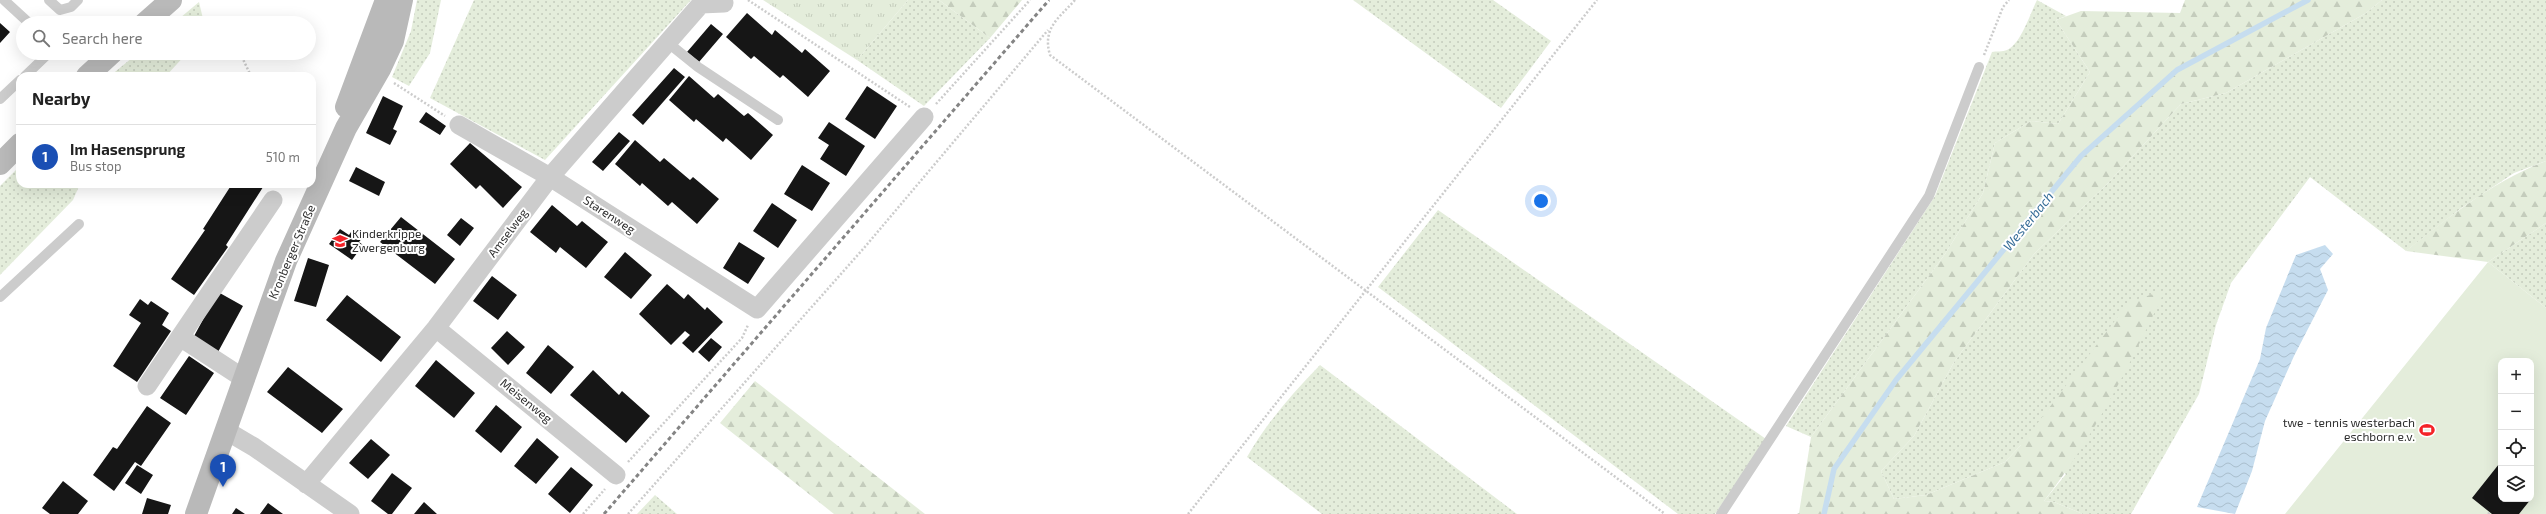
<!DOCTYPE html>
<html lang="en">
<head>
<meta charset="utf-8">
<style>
  :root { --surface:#fff; --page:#f2f2f2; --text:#222; --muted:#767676; --line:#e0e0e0; --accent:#f42328 }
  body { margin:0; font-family:"Exo 2",sans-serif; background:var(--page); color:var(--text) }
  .controls { position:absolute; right:12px; bottom:12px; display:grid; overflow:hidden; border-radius:8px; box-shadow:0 4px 16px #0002 }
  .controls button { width:36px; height:36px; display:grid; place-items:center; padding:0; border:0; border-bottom:1px solid var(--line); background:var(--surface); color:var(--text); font:20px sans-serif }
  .you { position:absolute; left:1541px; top:201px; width:14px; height:14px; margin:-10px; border:3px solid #fff; border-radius:50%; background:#1a73e8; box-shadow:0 0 0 6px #1a73e833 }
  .badge { display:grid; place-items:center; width:26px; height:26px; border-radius:50%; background:var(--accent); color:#fff; font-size:13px; font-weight:700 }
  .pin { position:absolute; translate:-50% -33px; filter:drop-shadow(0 1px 2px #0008) }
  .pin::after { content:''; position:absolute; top:21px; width:14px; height:12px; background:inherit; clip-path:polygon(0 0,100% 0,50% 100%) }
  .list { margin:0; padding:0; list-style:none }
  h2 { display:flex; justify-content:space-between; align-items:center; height:52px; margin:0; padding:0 16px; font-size:17px }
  h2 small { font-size:13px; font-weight:400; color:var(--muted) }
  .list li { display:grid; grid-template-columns:26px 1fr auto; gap:12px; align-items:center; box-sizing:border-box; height:64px; padding:0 16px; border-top:1px solid var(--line) }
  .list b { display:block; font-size:15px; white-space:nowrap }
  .list p { margin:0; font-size:13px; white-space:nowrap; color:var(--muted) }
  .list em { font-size:13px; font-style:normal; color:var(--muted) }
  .icon { flex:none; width:22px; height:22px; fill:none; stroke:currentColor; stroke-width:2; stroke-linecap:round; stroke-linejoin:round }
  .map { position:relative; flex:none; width:2546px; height:514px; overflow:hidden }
  .search { position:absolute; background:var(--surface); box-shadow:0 4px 16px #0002; left:16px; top:16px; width:300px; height:44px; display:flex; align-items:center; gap:10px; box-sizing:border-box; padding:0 14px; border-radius:22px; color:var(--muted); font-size:15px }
  .panel { position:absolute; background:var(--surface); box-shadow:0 4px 16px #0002; left:16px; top:72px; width:300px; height:116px; border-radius:12px }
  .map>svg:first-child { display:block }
</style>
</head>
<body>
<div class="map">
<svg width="2546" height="514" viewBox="0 0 2546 514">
  <defs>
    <pattern id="grass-dots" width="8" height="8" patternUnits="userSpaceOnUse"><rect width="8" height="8" fill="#e4eddb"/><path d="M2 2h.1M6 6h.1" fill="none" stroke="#c4ccbc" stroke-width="1.8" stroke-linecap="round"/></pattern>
    <pattern id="forest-firs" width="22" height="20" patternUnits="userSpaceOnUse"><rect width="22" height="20" fill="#e4eddb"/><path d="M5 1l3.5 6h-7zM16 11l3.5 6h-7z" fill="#c4ccbc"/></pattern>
    <pattern id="park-tufts" width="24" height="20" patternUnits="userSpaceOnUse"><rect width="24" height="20" fill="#e4eddb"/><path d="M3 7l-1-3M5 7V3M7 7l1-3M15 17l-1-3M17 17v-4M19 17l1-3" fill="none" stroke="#c4ccbc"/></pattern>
    <pattern id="water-waves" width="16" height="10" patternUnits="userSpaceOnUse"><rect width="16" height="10" fill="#c6ddef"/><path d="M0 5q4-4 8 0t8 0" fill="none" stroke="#aabecd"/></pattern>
  </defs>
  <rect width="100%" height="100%" fill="#fff"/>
  <path fill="url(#grass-dots)" d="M 417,0 L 441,0 L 430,53 L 409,86 L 392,77 L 411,31 Z
    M 474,0 L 691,0 L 545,160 L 430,98 Z
    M 908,0 L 939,0 L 990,38 L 924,106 L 857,60 Z
    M 1353,0 L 1493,0 L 1551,41 L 1501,108 Z
    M 2037,0 L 2066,16 L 2056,20 L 2090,72 L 2058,124 L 2031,121 L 1995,143 L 1983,193 L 1945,254 L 1811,437 L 1786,426 L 1935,196 L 1992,52 C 1996,51 2003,52 2007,50 C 2021,44 2030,14 2037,0 Z
    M 2382,0 L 2546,0 L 2546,161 L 2514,173 L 2460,209 L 2406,251 L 2310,177 L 2231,283 L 2216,325 L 2199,394 L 2131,514 L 2083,514 L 2054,502 L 2044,501 L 2066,474 L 2021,445 L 2005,462 L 1926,495 L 1894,499 L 1881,471 L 1914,436 L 1954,362 L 2034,254 L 2107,184 L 2181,104 L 2226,93 L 2366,13 Z
    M 199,2 L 204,23 L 174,23 Z
    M 138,53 L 187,53 L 166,76 L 110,76 Z
    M 20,166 L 20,184 L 80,184 L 73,200 L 0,275 L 0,186 Z
    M 1438,210 L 1766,439 L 1715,514 L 1678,514 L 1378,287 Z
    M 2546,223 L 2546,308 L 2488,262 Z
    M 1320,365 L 1517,514 L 1322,514 L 1247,457 C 1267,422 1292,394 1320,365 Z
    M 655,495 L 677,514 L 637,514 Z"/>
  <path fill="url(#forest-firs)" d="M 939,0 L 1022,0 L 990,38 Z
    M 2185,0 L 2382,0 L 2366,13 L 2226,93 L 2181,104 L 2107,184 L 2034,254 L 1954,362 L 1914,436 L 1881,471 L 1894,499 L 1926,495 L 2005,462 L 2021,445 L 2129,302 L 2165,290 C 2132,361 2093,439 2044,501 L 2054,502 L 2083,514 L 1797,514 L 1799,513 L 1811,437 L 1945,254 L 1983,193 L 1995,143 L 2031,121 L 2058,124 L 2090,72 L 2056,20 L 2081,11 L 2180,13 Z
    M 2546,161 L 2546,223 L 2488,262 L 2406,251 C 2452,215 2492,182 2546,161 Z
    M 755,381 L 925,514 L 834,514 L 720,423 Z"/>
  <path fill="url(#park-tufts)" d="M 763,0 L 908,0 L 857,60 Z"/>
  <path fill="#e4eddb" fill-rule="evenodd" d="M 2488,262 L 2546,308 L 2546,514 L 2285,514 ZM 2501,361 L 2531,361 L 2531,499 L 2501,499 Z"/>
  <path fill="url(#water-waves)" d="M 2325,245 L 2333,254 L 2320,269 L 2328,290 L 2294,356 L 2265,421 L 2252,471 L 2235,514 L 2197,507 L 2260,359 L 2266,328 L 2296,255 Z"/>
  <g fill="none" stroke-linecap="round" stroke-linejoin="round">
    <path stroke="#c6ddef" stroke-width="5.5" d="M 1824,514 L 1834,469 L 1896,380 L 2081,156 L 2177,70 L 2308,0"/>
  </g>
  <path fill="#161616" d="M 747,13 L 772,35 L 775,30 L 802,53 L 805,49 L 830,71 L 808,97 L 783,75 L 780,78 L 754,56 L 751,59 L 726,37 Z
    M 0,23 L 10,32 L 0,43 Z
    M 711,24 L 723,34 L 699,62 L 687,52 Z
    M 674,68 L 685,77 L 643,125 L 632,115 Z
    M 689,76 L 714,98 L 718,94 L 744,116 L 748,113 L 773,135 L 751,160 L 726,138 L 723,142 L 696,119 L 694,122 L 669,100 Z
    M 867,86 L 897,106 L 875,139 L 845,119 Z
    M 383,96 L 403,106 L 393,129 L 397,131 L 390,145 L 366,133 Z
    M 426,112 L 446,126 L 440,135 L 419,122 Z
    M 829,122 L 865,146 L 846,176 L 820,159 L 829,145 L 818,138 Z
    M 619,132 L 630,141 L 603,171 L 592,162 Z
    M 635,140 L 660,162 L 664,158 L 690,180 L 693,177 L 719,199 L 697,224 L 672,202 L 668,206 L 642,183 L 640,186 L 615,164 Z
    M 470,143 L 522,187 L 503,208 L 480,185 L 476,189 L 450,164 Z
    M 802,165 L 830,183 L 812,211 L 784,194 Z
    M 356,167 L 385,182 L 379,196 L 349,181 Z
    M 232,184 L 265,184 L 226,245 L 228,247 L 194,295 L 171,279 L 205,230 L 203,229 Z
    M 772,203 L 797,220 L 778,248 L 753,231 Z
    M 552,205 L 577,226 L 582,221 L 608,242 L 586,268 L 560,247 L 556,253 L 530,232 Z
    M 401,217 L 455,259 L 435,284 L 380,242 Z
    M 461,218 L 474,228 L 460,246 L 447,235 Z
    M 340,229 L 349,235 L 353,229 L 363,237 L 359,242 L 363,245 L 352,260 L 329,244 Z
    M 739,242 L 765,258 L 748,284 L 723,268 Z
    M 625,252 L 652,275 L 631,299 L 604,277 Z
    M 308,258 L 329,265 L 316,307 L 294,301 Z
    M 492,276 L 517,295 L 498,320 L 473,301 Z
    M 667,284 L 684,299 L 688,294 L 705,310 L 707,307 L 723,322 L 693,353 L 682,343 L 690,335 L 685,331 L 671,345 L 639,314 Z
    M 218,292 L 243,306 L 218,352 L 193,338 Z
    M 347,295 L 401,337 L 381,362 L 326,320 Z
    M 140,299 L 148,305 L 151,301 L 169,313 L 162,325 L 171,331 L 137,382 L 113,366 L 141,323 L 129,315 Z
    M 507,331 L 525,347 L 508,365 L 491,348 Z
    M 711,338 L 722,347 L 709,362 L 698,352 Z
    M 548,345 L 574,367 L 551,394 L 526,373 Z
    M 189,356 L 214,373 L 186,415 L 160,398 Z
    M 436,360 L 475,393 L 454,418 L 415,386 Z
    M 288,367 L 343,409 L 322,433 L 267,392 Z
    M 593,370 L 619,395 L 622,391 L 650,416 L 626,443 L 570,395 Z
    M 496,405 L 522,427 L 501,453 L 475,431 Z
    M 147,406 L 171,423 L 141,466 L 135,462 L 114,491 L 93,475 L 113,447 L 117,449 Z
    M 537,438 L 559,457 L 536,484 L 514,466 Z
    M 371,439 L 390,455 L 368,479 L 349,463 Z
    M 2499,464 L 2501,466 L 2501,499 L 2531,499 L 2519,514 L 2492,514 L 2472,498 Z
    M 137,465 L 153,475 L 141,494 L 125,483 Z
    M 571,467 L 593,485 L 570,513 L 548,494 Z
    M 392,473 L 412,488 L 392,514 L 388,514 L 371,501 Z
    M 63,481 L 88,501 L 78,514 L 50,514 L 42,508 Z
    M 147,498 L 171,505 L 168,514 L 142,514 Z
    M 424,502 L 437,514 L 414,514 Z
    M 268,503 L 283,514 L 260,514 Z
    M 236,508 L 245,514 L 232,514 Z"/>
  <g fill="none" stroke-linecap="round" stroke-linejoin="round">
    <path stroke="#ccc" stroke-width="2.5" stroke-dasharray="2 2" stroke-linecap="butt" d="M 748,0 L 910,107
      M 1075,0 C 1059,18 1042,28 1050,55 L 1665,514
      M 240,53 L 251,76
      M 1984,55 L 2003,7 L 2009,0
      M 394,83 L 445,116
      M 936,104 L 1030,0
      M 628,462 L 742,338 L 748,325
      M 583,514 L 605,489
      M 628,514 L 864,248 L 1048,30
      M 1188,514 L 1597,0
      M 2488,514 L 2490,512"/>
    <path stroke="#ccc" stroke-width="10" d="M 4,0 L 29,23
      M 49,0 L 60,10 L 71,7 L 78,0
      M 667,42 L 698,67 L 778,120
      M 25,76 L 49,53
      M 0,99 L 20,80
      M 0,297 L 79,224
      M 1721,514 L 1929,196 L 1979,67"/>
    <path stroke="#ccc" stroke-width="19" d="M 459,125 L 550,177 L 757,309 L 924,117
      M 436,328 L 616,475
      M 180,337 L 273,200
      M 147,386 L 180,337 L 243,378
      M 225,430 L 254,447 L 350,514
      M 306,484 L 436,328 L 550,177 L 701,4 L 724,3"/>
    <path stroke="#b9b9b9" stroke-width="22" d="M 145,23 L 171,0
      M 87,76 L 112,53
      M 346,107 L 386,0
      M 0,164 L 20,144
      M 196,514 L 286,261 L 346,128 L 380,69 L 393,41 L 402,0"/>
    <path stroke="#848484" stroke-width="3" stroke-dasharray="4 3" stroke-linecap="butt" d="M 604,514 L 1049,0"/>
  </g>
  <defs>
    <g id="school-bare" transform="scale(1.2)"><path d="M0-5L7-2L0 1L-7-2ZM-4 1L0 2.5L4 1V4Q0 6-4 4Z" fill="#f42328" stroke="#fff" stroke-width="2.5" paint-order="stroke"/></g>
    <g id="stadium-bare" transform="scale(1.2)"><path d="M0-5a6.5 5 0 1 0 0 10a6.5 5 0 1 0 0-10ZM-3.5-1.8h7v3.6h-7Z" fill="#f42328" stroke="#fff" stroke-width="2.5" paint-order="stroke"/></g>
  </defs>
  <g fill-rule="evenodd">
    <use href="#school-bare" x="340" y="241"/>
    <use href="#stadium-bare" x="2427" y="430"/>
  </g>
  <g text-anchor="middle" stroke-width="4" stroke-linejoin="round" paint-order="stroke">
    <g font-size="12" fill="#2f2f2f" stroke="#fff">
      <text transform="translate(609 215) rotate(33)" y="4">Starenweg</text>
      <text transform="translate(508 233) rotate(-53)" y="4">Amselweg</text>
      <text transform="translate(292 252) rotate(-67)" y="4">Kronberger Straße</text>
      <text transform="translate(526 401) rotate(39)" y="4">Meisenweg</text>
    </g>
    <g font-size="12" fill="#2f2f2f" stroke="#fff" text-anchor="start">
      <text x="352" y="238">Kinderkrippe<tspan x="352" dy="14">Zwergenburg</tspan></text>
      <text x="2415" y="427" text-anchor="end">twe - tennis westerbach<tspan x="2415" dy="14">eschborn e.v.</tspan></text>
    </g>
    <g font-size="13" font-style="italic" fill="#366d98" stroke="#fff">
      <text transform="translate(2028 221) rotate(-51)" y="5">Westerbach</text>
    </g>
  </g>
</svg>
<div class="controls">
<button>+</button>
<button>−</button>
<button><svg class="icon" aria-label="locate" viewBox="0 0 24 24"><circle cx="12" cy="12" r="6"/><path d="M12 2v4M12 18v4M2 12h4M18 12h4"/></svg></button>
<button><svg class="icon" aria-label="layers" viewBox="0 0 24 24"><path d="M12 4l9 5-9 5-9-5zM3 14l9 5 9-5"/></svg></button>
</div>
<div class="you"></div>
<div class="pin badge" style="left:223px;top:487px;background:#1a4fb4">1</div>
<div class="search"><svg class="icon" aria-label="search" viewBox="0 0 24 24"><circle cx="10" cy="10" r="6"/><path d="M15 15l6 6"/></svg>Search here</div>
<section class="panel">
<h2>Nearby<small></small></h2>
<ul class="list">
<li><span class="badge" style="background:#1a4fb4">1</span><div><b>Im Hasensprung</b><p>Bus stop</p></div><em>510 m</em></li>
</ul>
</section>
</div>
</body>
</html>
